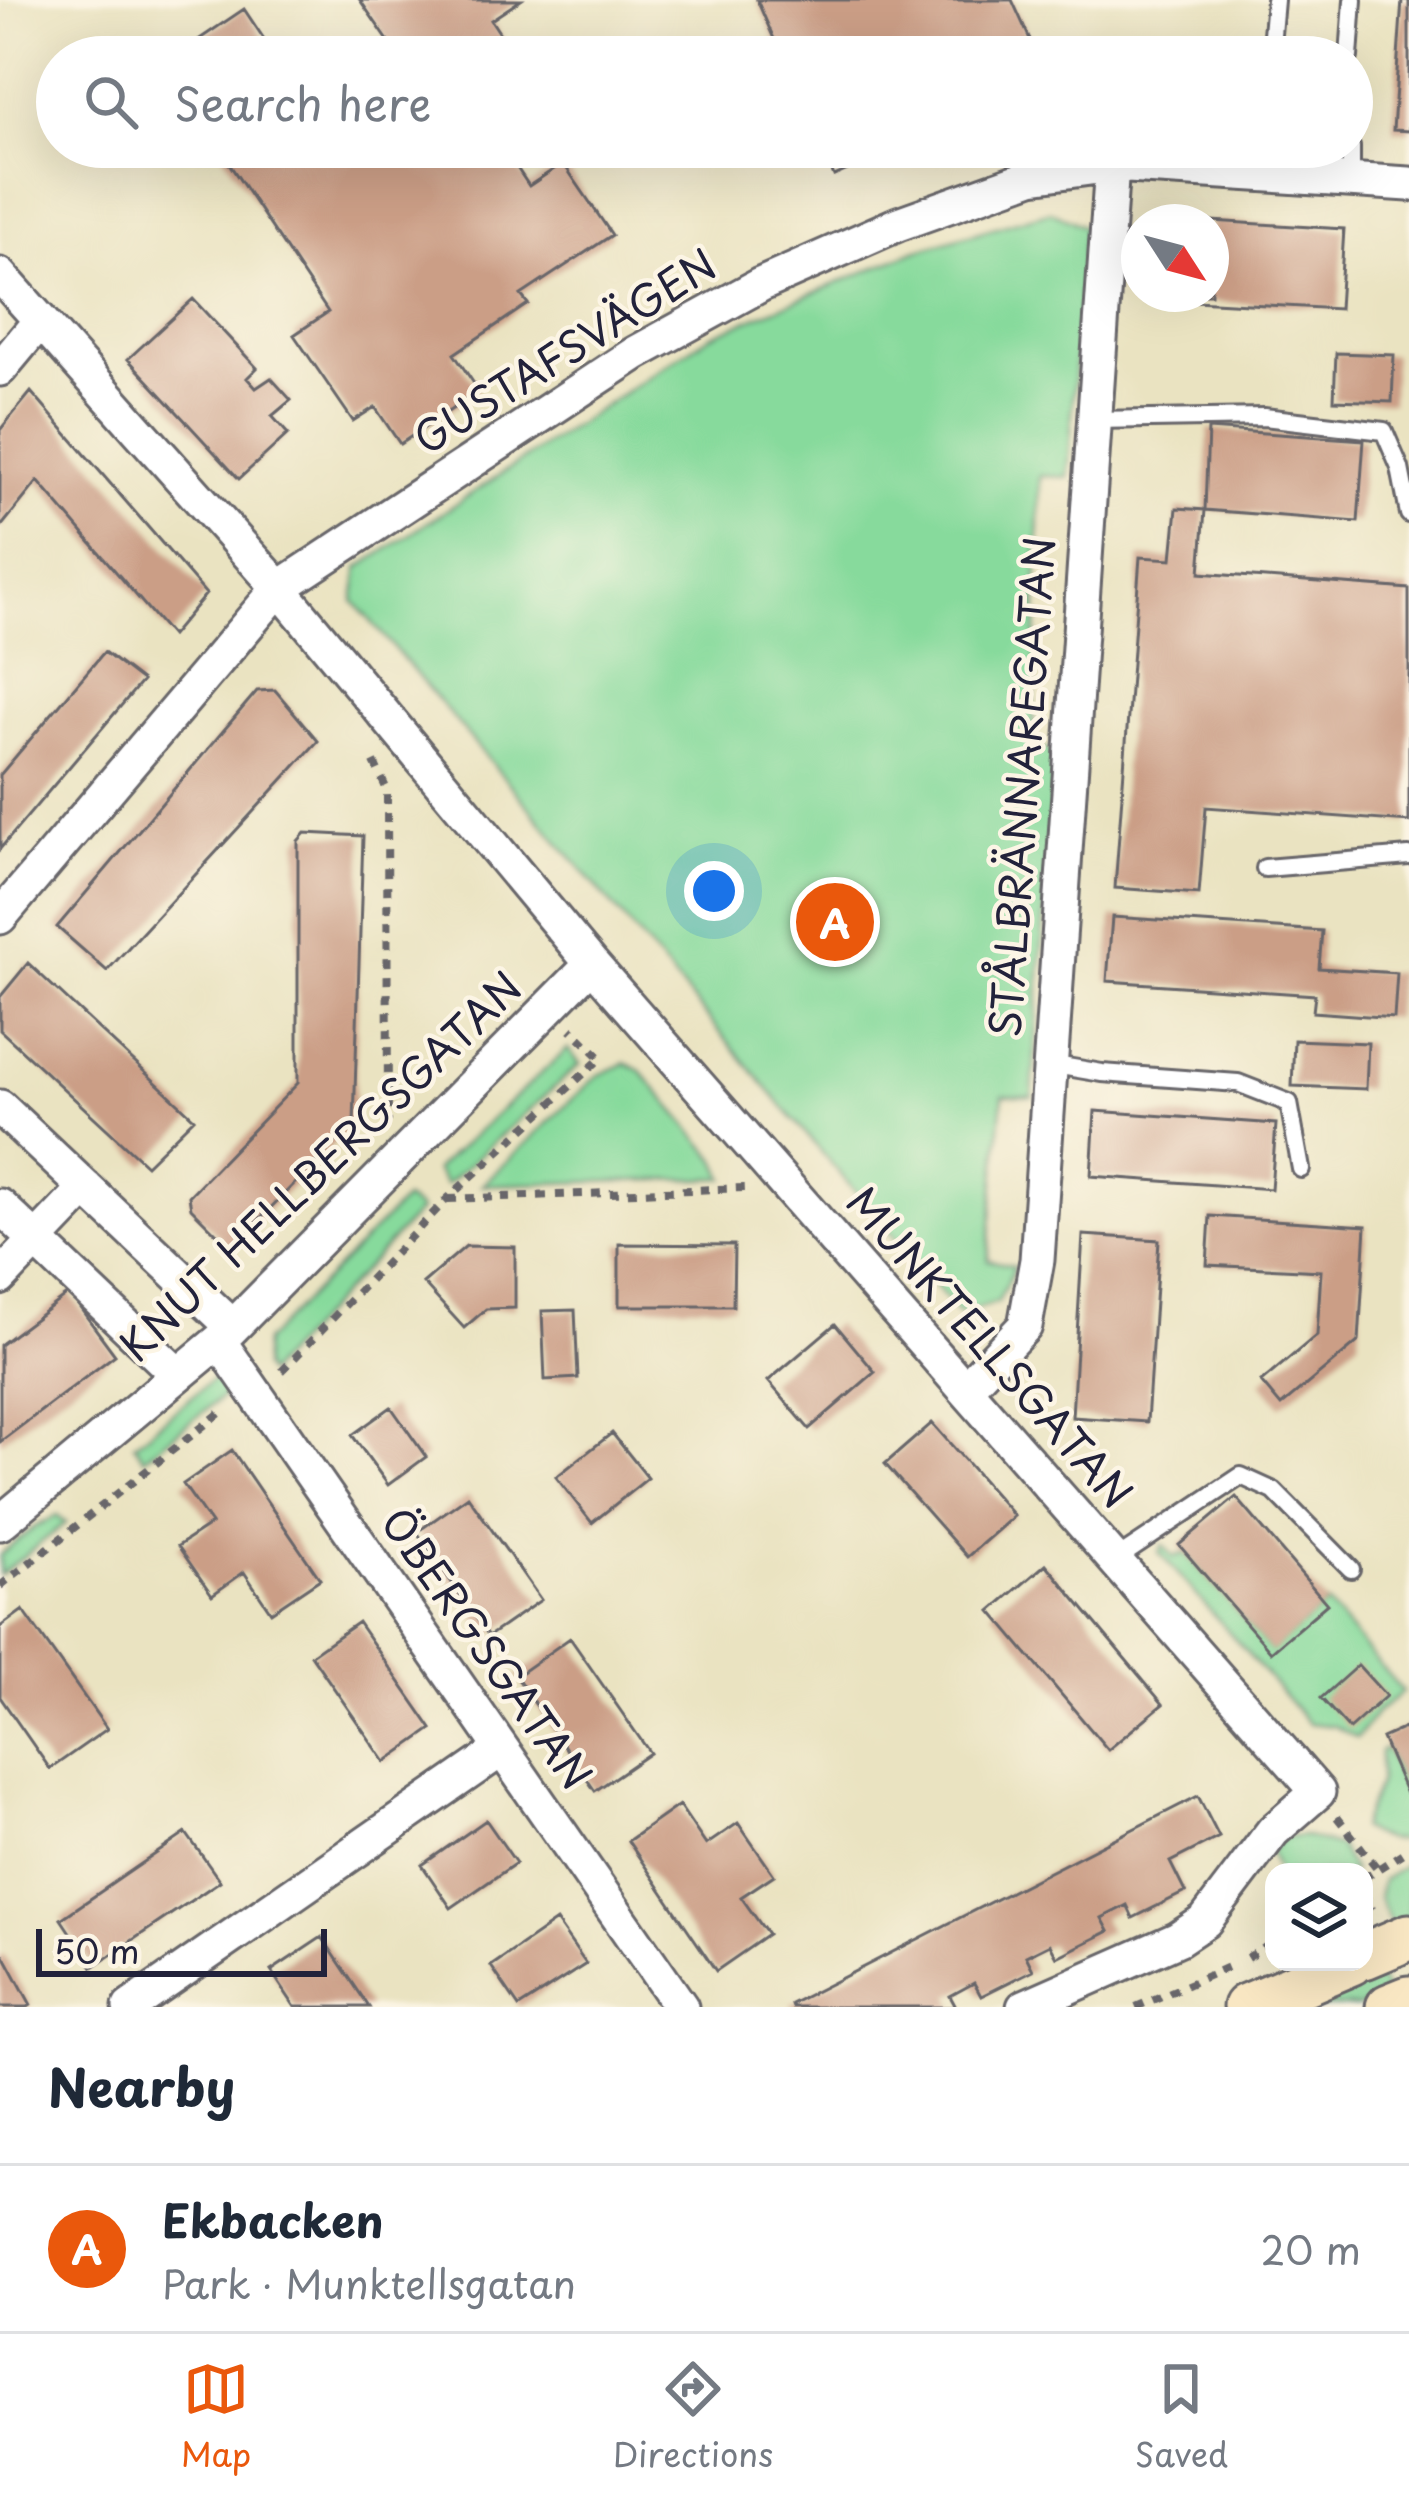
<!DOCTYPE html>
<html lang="en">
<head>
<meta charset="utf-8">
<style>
  :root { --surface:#fff; --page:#f6f6f7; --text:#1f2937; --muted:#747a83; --line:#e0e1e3; --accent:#ea580c }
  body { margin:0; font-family:"Playpen Sans",sans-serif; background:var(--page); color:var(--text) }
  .controls { position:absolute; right:36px; bottom:36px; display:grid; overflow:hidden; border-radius:24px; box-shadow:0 12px 48px #0002 }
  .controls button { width:108px; height:108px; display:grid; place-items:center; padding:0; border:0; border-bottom:3px solid var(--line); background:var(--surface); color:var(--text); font:60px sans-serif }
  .compass { position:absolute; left:1121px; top:204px; width:108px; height:108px; border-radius:50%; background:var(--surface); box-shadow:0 12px 48px #0002; rotate:126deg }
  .scale { position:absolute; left:36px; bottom:30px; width:291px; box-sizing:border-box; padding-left:12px; border:6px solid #22223b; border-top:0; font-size:33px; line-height:42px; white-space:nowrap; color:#22223b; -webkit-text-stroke:9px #fcf5e5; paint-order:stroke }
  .you { position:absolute; left:714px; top:891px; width:42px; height:42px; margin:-30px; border:9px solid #fff; border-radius:50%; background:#1a73e8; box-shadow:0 0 0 18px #1a73e833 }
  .badge { display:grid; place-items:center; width:78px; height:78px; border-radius:50%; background:var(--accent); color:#fff; font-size:39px; font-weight:700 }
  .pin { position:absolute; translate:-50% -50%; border:6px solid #fff; box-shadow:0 3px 12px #0006 }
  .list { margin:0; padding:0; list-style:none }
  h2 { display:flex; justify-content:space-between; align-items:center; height:156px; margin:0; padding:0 48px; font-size:51px }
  h2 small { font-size:39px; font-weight:400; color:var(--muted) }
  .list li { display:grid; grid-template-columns:78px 1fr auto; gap:36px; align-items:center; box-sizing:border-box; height:168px; padding:0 48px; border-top:3px solid var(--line) }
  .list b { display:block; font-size:45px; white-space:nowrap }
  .list p { margin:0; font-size:39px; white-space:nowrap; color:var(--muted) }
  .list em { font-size:39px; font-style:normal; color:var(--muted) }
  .icon { flex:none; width:66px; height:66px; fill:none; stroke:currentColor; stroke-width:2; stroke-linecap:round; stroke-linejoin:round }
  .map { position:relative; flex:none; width:1409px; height:2007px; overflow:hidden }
  .search { position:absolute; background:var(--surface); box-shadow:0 12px 48px #0002; left:36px; right:36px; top:36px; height:132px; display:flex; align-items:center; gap:30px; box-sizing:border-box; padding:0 42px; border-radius:66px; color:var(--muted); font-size:45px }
  .sheet { height:324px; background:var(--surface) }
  nav { display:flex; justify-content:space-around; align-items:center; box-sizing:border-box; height:168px; border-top:3px solid var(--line); background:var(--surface); font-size:33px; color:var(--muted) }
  nav a { display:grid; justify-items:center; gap:6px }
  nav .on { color:var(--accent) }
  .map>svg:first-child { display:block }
</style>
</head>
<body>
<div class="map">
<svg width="1409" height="2007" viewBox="0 0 1409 2007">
  <rect width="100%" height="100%" fill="#fcf5e5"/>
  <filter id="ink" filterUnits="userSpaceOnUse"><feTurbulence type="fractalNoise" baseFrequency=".00833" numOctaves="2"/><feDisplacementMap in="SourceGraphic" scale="24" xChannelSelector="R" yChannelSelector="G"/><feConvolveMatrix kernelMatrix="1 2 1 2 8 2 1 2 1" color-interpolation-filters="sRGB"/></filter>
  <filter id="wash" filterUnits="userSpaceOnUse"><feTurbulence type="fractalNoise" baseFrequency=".004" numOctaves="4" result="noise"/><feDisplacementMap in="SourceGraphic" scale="48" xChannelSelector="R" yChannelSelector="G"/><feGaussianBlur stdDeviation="2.7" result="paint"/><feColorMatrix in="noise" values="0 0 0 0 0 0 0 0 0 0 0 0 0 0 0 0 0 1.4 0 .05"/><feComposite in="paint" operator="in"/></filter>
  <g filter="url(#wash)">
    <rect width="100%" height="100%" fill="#eae3c1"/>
    <path fill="#87da9c" stroke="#547e6c" stroke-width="3" d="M 1051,211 L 1084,227 L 1068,477 L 1040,476 L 1033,748 L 1055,750 L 1032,1097 L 1003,1095 L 988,1260 L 1015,1266 L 998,1302 L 959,1314 L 354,601 L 359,568 L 710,336 L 915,251 Z
      M 568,1049 L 580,1064 L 446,1185 L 435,1170 Z
      M 626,1063 L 641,1071 L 717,1160 L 725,1178 L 482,1185 L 597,1076 Z
      M 404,1200 L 420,1210 L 266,1374 L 262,1368 L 264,1342 Z
      M 216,1377 L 227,1393 L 144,1458 L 134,1444 Z
      M 57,1516 L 66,1523 L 0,1575 L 0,1555 L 35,1527 Z
      M 1163,1545 L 1174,1557 L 1186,1553 L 1271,1651 L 1327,1604 L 1403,1692 L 1376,1713 L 1357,1738 L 1334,1726 L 1308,1723 L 1159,1552 Z
      M 1386,1748 L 1409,1801 L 1409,1837 C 1395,1845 1373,1837 1360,1828 L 1380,1780 L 1380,1751 Z
      M 1305,1836 L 1339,1847 L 1353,1872 L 1278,1872 L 1270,1852 L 1281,1838 Z
      M 1409,1863 L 1409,1922 L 1393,1928 L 1378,1897 L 1382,1880 Z
      M 1371,1963 L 1387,1995 L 1357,2007 L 1266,2007 Z"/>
    <g id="blocks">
      <path fill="#cb9e86" d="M 360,0 L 521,0 L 491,20 L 515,57 L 367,57 L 389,42 Z
        M 757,0 L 1012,0 L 1038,57 L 782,57 Z
        M 1402,0 L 1409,0 L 1409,131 L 1393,130 Z
        M 244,9 L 276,57 L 173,57 Z
        M 218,147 L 503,147 L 529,186 L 563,163 L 612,235 L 521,295 L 528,304 L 454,354 L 479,391 L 400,444 L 375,407 L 353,421 L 294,335 L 328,312 Z
        M 822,147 L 900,147 L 834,176 Z
        M 1211,221 L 1344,229 L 1339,309 L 1141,298 L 1141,294 L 1211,294 Z
        M 193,299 L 257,368 L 247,378 L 256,388 L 271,378 L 291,400 L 272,416 L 288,434 L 239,479 L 128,359 Z
        M 1336,353 L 1394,355 L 1392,402 L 1334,400 Z
        M 31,392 L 206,594 L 171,636 L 38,481 L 0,528 L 0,430 Z
        M 1208,429 L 1364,440 L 1358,522 L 1205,510 Z
        M 1177,508 L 1205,510 L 1200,573 L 1409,589 L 1409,822 L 1206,807 L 1199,894 L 1115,888 L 1140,557 L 1172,559 Z
        M 104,652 L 142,681 L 0,849 L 0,775 Z
        M 275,690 L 318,741 L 107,971 L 57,927 L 257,691 Z
        M 305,833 L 363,836 L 354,1123 L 231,1248 L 191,1208 L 189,1196 L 298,1083 L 298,841 Z
        M 1112,917 L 1322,931 L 1319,968 L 1397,973 L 1394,1018 L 1313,1012 L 1315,995 L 1107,981 Z
        M 28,963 L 194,1118 L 146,1165 L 0,1030 L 0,997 Z
        M 1294,1040 L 1368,1043 L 1366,1089 L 1292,1086 Z
        M 1095,1111 L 1276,1124 L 1271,1189 L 1091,1176 Z
        M 1210,1216 L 1366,1226 L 1359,1341 L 1281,1406 L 1261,1382 L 1317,1335 L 1321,1271 L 1207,1265 Z
        M 1083,1235 L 1159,1240 L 1147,1422 L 1072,1417 Z
        M 619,1244 L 734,1245 L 733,1306 L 619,1306 Z
        M 466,1246 L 515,1247 L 515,1308 L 486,1309 L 464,1328 L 423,1283 Z
        M 69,1293 L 115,1355 L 0,1442 L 0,1345 Z
        M 575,1310 L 578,1378 L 545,1380 L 542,1311 Z
        M 835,1324 L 875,1372 L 809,1429 L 768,1381 Z
        M 391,1407 L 426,1457 L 388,1485 L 352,1435 Z
        M 932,1423 L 1014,1516 L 967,1557 L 885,1464 Z
        M 612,1433 L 648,1478 L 592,1523 L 556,1477 Z
        M 232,1450 L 320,1579 L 271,1612 L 244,1572 L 212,1595 L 178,1546 L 211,1524 L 183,1484 Z
        M 468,1496 L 541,1600 L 489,1636 L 417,1532 Z
        M 1236,1497 L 1327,1604 L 1271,1652 L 1179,1545 Z
        M 1046,1564 L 1163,1704 L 1108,1750 L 991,1611 Z
        M 23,1610 L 107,1729 L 50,1769 L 0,1697 L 0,1627 Z
        M 358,1622 L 432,1729 L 385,1762 L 311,1655 Z
        M 570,1638 L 650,1753 L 595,1791 L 516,1676 Z
        M 1358,1665 L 1386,1696 L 1349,1729 L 1321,1698 Z
        M 1409,1726 L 1409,1801 L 1382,1738 Z
        M 1198,1796 L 1219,1837 L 1170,1862 L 1185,1892 L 1133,1918 L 1127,1905 L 1102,1918 L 1109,1931 L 1057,1957 L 1050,1944 L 1026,1956 L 1033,1970 L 981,1996 L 974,1983 L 950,1996 L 956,2007 L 792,2007 L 791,2004 Z
        M 679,1805 L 706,1845 L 738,1823 L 774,1875 L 741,1897 L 768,1935 L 716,1971 L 628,1841 Z
        M 486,1820 L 516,1863 L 451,1908 L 422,1865 Z
        M 186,1833 L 220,1881 L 93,1967 L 61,1919 Z
        M 556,1921 L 586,1964 L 519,2007 L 491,1966 Z
        M 322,1937 L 369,2007 L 295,2007 L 271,1971 Z
        M 4,1955 L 31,2005 L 28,2007 L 0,2007 L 0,1957 Z"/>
    </g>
  </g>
  <g filter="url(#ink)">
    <use href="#blocks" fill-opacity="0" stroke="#68666a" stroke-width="3"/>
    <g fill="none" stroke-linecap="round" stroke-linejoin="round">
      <g stroke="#68666a" stroke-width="22">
        <path id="lane" d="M 1270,57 L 1275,0
          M 1349,57 L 1353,0
          M 1351,147 L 1351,180
          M 1268,175 L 1268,147
          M 1094,420 L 1264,417 L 1384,431 L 1400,468 L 1409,514
          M 1265,868 L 1409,856
          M 1049,1064 L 1102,1073 L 1238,1083 L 1289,1103 L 1301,1169
          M 1115,1560 L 1241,1476 L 1274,1491 L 1351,1569"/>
      </g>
      <g stroke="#68666a" stroke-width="39">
        <path id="street" d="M 0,275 L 279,588 L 592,964 L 1318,1792 L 1273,1831 L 1205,1921 L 1178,1939 L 1024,2007
          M 0,369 L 40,321
          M 0,917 L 279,588 L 636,353 L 760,285 L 898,224 L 1032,176 L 1112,165 L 1409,184
          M 0,1107 L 233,1327
          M 0,1206 L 178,1375
          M 0,1278 L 86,1188
          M 219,1341 L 681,2007
          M 965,1389 L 1025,1326 L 1037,1260 L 1112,165
          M 0,1523 L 219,1341 L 592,964
          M 130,2007 L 501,1750"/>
      </g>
      <g stroke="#68666a" stroke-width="51">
        <path id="secondary" d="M 1364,1956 L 1409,1937
          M 1246,2007 L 1352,1962
          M 1389,2007 L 1409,1999"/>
      </g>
      <path stroke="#68666a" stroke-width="8" stroke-dasharray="9 9" stroke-linecap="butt" d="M 374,762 L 387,790 L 388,1122
        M 448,1199 L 745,1188
        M 282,1371 L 447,1199 L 601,1058 L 571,1029
        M 0,1586 L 225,1409
        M 1337,1817 L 1377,1868
        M 1364,1878 L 1409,1849
        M 1364,1891 L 1372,1909
        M 1247,1958 L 1274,1942
        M 1136,2007 L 1228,1967"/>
      <use href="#lane" stroke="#fff" stroke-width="16"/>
      <use href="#street" stroke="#fff" stroke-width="33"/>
      <use href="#secondary" stroke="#f9e7c3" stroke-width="45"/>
    </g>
  </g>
  <g text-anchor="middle" stroke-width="9" stroke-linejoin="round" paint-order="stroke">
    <g font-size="42" fill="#22223b" stroke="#fcf5e5">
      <text transform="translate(565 352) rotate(-32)" y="15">GUSTAFSVÄGEN</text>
      <text transform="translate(1023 787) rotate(-86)" y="15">STÅLBRÄNNAREGATAN</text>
      <text transform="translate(321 1167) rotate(-44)" y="15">KNUT HELLBERGSGATAN</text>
      <text transform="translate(989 1348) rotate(49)" y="15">MUNKTELLSGATAN</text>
      <text transform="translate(486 1649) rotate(55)" y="15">ÖBERGSGATAN</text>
    </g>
  </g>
</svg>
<div class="controls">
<button><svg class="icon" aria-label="layers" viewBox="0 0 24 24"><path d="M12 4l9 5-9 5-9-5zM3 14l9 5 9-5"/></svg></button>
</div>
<svg class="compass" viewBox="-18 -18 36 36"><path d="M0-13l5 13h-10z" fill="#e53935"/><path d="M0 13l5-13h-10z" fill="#747a83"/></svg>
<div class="scale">50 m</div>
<div class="you"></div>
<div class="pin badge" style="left:835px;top:922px">A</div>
<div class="search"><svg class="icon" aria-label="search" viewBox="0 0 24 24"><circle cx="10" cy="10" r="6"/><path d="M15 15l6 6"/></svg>Search here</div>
</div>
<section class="sheet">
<h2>Nearby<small></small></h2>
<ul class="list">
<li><span class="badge">A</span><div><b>Ekbacken</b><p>Park · Munktellsgatan</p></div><em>20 m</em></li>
</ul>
</section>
<nav>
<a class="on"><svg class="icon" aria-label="map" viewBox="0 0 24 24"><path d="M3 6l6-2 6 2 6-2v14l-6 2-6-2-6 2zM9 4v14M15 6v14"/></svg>Map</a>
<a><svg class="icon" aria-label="directions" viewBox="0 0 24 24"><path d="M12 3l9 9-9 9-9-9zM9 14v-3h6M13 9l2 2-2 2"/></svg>Directions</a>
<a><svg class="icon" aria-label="saved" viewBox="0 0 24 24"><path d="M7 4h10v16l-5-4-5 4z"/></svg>Saved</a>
</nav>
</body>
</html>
